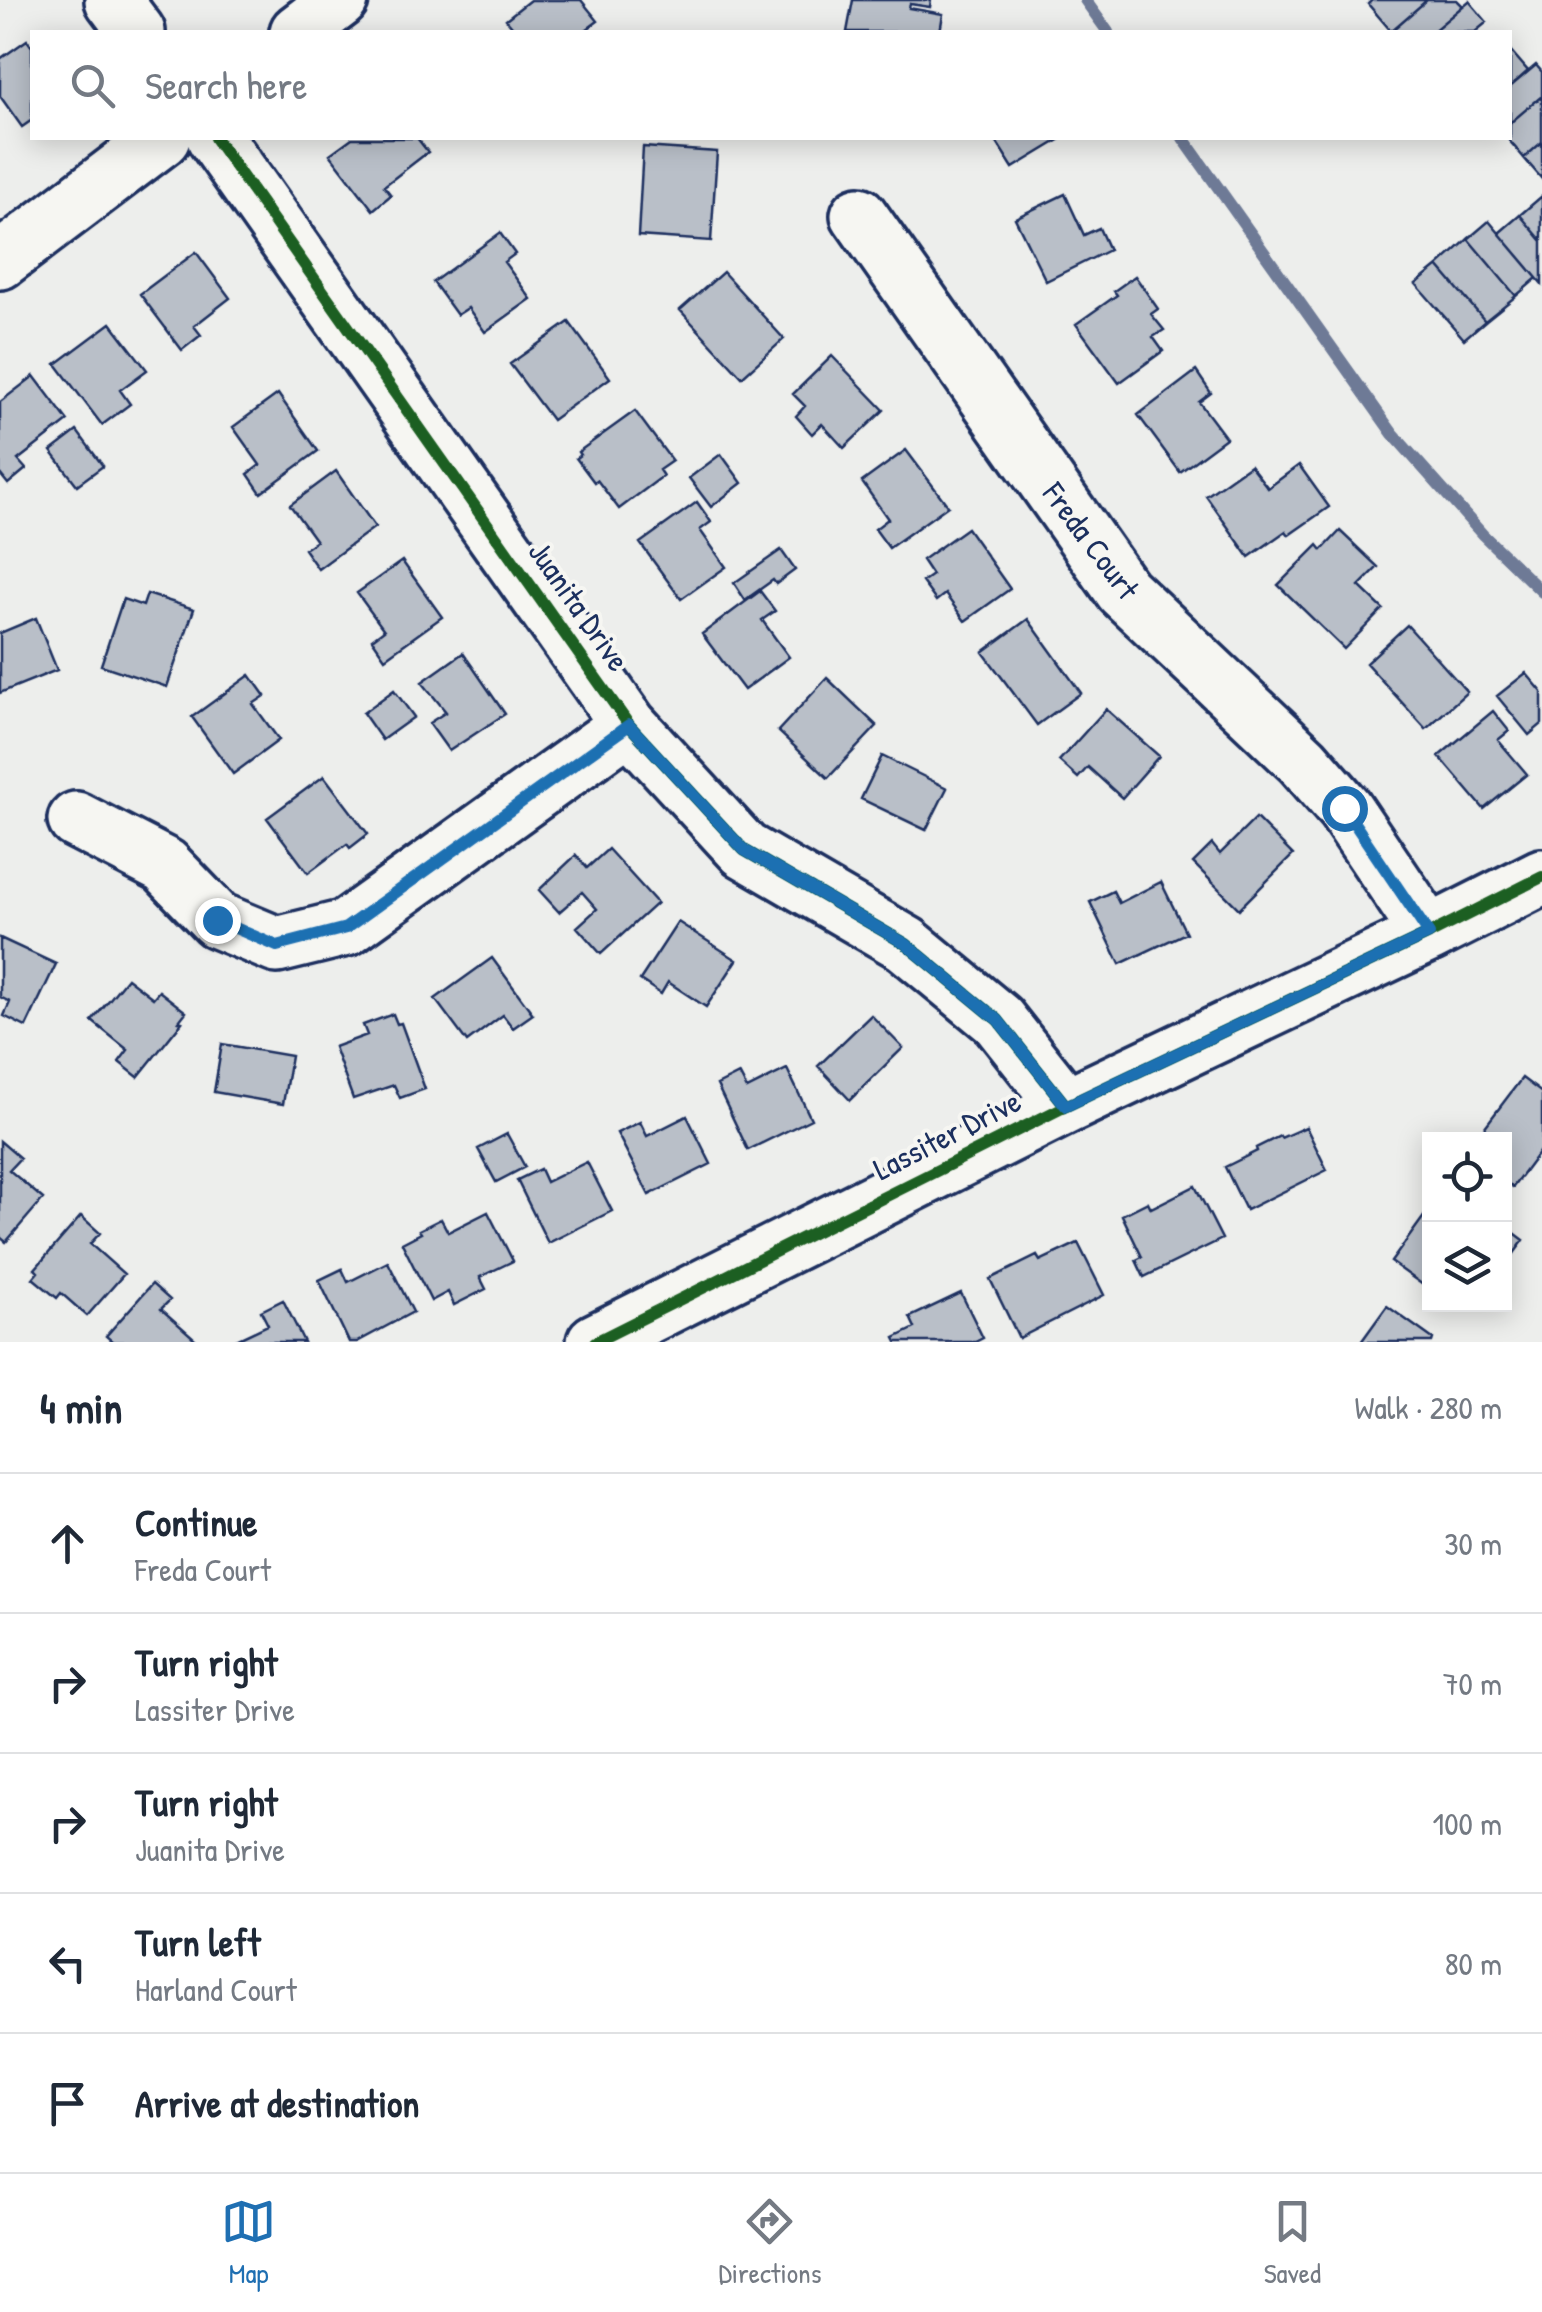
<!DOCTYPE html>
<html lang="en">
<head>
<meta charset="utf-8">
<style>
  :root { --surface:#fff; --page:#f6f6f7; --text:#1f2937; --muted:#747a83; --line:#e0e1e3; --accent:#1f6fb2 }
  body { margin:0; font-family:"Patrick Hand",sans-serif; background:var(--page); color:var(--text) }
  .controls { position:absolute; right:30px; bottom:30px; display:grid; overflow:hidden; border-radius:0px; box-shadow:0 5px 25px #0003 }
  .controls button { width:90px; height:90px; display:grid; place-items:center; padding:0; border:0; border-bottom:2px solid var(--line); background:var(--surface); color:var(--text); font:50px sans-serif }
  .stop { position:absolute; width:30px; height:30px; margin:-22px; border:8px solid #1f6fb2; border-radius:50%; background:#fff }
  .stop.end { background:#1f6fb2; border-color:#fff; box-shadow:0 2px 10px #0008 }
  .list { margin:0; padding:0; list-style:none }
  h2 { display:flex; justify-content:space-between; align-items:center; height:130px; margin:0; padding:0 40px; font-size:42px }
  h2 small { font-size:32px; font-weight:400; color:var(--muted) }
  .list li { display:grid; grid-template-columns:65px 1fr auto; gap:30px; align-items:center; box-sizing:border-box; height:140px; padding:0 40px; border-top:2px solid var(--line) }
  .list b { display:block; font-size:38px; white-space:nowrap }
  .list p { margin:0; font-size:32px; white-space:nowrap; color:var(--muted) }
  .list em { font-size:32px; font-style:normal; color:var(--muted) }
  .icon { flex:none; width:55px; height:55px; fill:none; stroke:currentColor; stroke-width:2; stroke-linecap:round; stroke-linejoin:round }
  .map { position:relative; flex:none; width:1542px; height:1342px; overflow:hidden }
  .search { position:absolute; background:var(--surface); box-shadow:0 5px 25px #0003; left:30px; right:30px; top:30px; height:110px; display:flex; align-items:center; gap:25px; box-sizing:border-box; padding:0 35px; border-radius:0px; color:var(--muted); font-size:38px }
  .sheet { height:830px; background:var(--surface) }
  nav { display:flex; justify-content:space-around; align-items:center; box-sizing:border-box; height:140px; border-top:2px solid var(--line); background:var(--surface); font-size:28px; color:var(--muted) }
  nav a { display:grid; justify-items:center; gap:5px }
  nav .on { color:var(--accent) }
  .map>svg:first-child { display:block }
</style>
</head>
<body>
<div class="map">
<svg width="1542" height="1342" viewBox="0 0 1542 1342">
  <rect width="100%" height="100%" fill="#edeeec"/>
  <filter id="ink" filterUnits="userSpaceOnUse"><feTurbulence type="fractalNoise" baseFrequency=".01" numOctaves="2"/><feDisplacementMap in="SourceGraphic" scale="20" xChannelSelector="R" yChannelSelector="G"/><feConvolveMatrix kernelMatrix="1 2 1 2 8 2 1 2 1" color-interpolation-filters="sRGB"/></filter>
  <g filter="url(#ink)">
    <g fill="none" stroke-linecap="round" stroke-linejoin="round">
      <path stroke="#6e7a96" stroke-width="12" d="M 1085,0 L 1108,32
        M 1183,138 L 1393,434 L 1483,535 L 1542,592"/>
    </g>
    <path fill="#b9bfc8" stroke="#1b2f5e" stroke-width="2.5" d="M 530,0 L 581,0 L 598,21 L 583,32 L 517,32 L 506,19 Z
      M 853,0 L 931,0 L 930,7 L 910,4 L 909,8 L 943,14 L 940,32 L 847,32 Z
      M 1372,0 L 1427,0 L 1391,31 L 1368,4 Z
      M 1427,0 L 1457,0 L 1463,6 L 1432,32 L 1392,32 L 1391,31 Z
      M 1469,1 L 1487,22 L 1475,32 L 1432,32 Z
      M 27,40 L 32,47 L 32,120 L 22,127 L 0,96 L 0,59 Z
      M 1510,50 L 1528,71 L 1510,87 Z
      M 1536,65 L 1542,72 L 1542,96 L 1510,123 L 1510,87 Z
      M 1542,96 L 1542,142 L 1524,158 L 1507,138 L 1510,138 L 1510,123 Z
      M 352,138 L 417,138 L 428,152 L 384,186 L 391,195 L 373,210 L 330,154 Z
      M 994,138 L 1060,138 L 1061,139 L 1013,168 Z
      M 1542,142 L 1542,179 L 1524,158 Z
      M 643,147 L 717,152 L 711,241 L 638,236 Z
      M 1065,194 L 1084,235 L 1099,228 L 1109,250 L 1046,281 L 1015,218 Z
      M 1542,196 L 1542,241 L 1520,215 Z
      M 1520,215 L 1542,241 L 1542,284 L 1499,233 Z
      M 1489,221 L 1537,278 L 1516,296 L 1468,239 Z
      M 500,233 L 515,254 L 504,262 L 531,299 L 485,332 L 468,308 L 457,315 L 433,282 Z
      M 1468,239 L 1516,296 L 1485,321 L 1438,266 Z
      M 196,252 L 230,298 L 194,326 L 201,335 L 182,350 L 140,294 Z
      M 1438,266 L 1485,321 L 1464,339 L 1416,284 Z
      M 723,272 L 784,339 L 742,377 L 680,310 Z
      M 1135,276 L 1158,309 L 1151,314 L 1164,330 L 1153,337 L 1163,351 L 1119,383 L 1076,324 L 1117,295 L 1114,291 Z
      M 569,322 L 610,378 L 552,420 L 510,364 Z
      M 111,323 L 147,370 L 120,390 L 130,404 L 102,425 L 56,364 Z
      M 832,356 L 884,410 L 844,448 L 822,424 L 812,434 L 796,416 L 805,406 L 793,394 Z
      M 1196,371 L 1211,393 L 1199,402 L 1226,438 L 1180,472 L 1138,415 Z
      M 34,376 L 68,421 L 18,460 L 26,469 L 8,484 L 0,474 L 0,402 Z
      M 278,394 L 318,451 L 261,493 L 248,474 L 260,465 L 233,427 Z
      M 635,411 L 672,461 L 659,470 L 663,476 L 619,509 L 597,480 L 594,482 L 576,458 L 580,455 L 578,452 Z
      M 77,431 L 103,466 L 77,485 L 51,451 Z
      M 906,450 L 948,506 L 889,548 L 875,529 L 888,519 L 862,482 Z
      M 721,454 L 742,483 L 711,507 L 689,478 Z
      M 1250,465 L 1268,488 L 1299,465 L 1329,507 L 1289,535 L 1286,531 L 1249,557 L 1206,496 Z
      M 336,471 L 375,527 L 318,569 L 304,549 L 316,541 L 290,505 Z
      M 697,502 L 711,522 L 700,530 L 726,567 L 681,599 L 640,543 Z
      M 967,528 L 1010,589 L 965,621 L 945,594 L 936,601 L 922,582 L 932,575 L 922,560 Z
      M 1340,531 L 1378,567 L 1359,586 L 1383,609 L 1344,649 L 1278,585 L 1318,545 L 1322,550 Z
      M 781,550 L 795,570 L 776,584 L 773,580 L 745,600 L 734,583 Z
      M 402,561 L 442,617 L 385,658 L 372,639 L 384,630 L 357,593 Z
      M 760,591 L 775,611 L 762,620 L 789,657 L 744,690 L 702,634 Z
      M 147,594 L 194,609 L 167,687 L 101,665 L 123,599 L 143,606 Z
      M 36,618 L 57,670 L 0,693 L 0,633 Z
      M 1028,619 L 1081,693 L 1037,725 L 983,652 Z
      M 1407,625 L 1467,692 L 1426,729 L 1366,663 Z
      M 463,653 L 505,714 L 449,751 L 429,723 L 446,712 L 422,682 Z
      M 1526,673 L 1542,692 L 1542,724 L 1529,735 L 1497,696 Z
      M 250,675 L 265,696 L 253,704 L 279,740 L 233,774 L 192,717 Z
      M 827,678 L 877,726 L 828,778 L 778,731 Z
      M 394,690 L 414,717 L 382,740 L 363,713 Z
      M 1106,709 L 1159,756 L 1122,798 L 1088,767 L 1078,778 L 1059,761 Z
      M 1493,711 L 1509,731 L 1498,740 L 1527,774 L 1484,809 L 1439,756 Z
      M 882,756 L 947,788 L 926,830 L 861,799 Z
      M 324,776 L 368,834 L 350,848 L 347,844 L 308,873 L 267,818 Z
      M 1256,818 L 1293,855 L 1239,909 L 1193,863 L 1212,844 L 1220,854 Z
      M 608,849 L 657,903 L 601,954 L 577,927 L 597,909 L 582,892 L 559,912 L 539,890 L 576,855 L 587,868 Z
      M 1161,882 L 1186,933 L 1120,964 L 1090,902 L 1113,891 L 1119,903 Z
      M 678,922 L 737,960 L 706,1007 L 668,982 L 661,994 L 640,980 Z
      M 0,938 L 56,964 L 26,1027 L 4,1016 L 10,1002 L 0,997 Z
      M 492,958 L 533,1014 L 513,1028 L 503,1015 L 467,1042 L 435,999 Z
      M 127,978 L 153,998 L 159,991 L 186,1012 L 179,1021 L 182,1022 L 138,1077 L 119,1062 L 128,1050 L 92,1021 Z
      M 393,1014 L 397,1024 L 401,1023 L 425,1089 L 400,1098 L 394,1085 L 353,1099 L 334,1047 L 367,1035 L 363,1025 Z
      M 871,1015 L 903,1048 L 850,1100 L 818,1066 Z
      M 222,1044 L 291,1056 L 283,1104 L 214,1092 Z
      M 787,1069 L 811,1119 L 748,1150 L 717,1085 L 739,1074 L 747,1089 Z
      M 1522,1078 L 1542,1093 L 1542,1148 L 1513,1187 L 1504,1181 L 1504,1140 L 1475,1140 Z
      M 687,1116 L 711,1164 L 649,1195 L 617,1133 L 640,1122 L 647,1136 Z
      M 1306,1127 L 1327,1170 L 1246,1210 L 1225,1167 L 1257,1151 L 1256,1148 L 1280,1136 L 1281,1138 Z
      M 507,1134 L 525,1167 L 496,1182 L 478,1149 Z
      M 0,1141 L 20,1158 L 9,1170 L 43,1199 L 6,1242 L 0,1237 Z
      M 587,1162 L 612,1211 L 548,1243 L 517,1180 L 540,1169 L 546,1182 Z
      M 1195,1186 L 1222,1239 L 1144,1277 L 1136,1260 L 1142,1257 L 1122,1215 L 1148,1202 L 1151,1208 Z
      M 1430,1208 L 1430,1290 L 1391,1262 Z
      M 488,1212 L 513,1261 L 480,1277 L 486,1289 L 454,1305 L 448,1292 L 431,1301 L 402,1243 L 421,1233 L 419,1230 L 441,1219 L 448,1232 Z
      M 81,1216 L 100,1233 L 90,1244 L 124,1274 L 87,1316 L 61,1293 L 57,1298 L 33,1278 L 38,1272 L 35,1269 Z
      M 1504,1225 L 1524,1240 L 1504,1267 Z
      M 1078,1243 L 1104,1295 L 1019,1338 L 990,1279 L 1037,1256 L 1040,1261 Z
      M 388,1262 L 413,1312 L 357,1342 L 349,1342 L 319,1280 L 342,1269 L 348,1282 Z
      M 152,1284 L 170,1300 L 161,1309 L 195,1339 L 193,1342 L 113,1342 L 106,1336 Z
      M 961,1293 L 983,1338 L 975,1342 L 897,1342 L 895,1338 L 915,1328 L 910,1317 Z
      M 283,1300 L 304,1342 L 232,1342 L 268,1325 L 261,1311 Z
      M 1387,1306 L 1433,1339 L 1432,1342 L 1361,1342 Z"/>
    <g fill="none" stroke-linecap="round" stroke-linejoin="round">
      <g stroke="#1b2f5e" stroke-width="62">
        <path id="minor" d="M 113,0 L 137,32
          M 298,32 L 340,0
          M 215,138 L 629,725 L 744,850 L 906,944 L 998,1020 L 1066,1106
          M 859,215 L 1123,591 L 1303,761 L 1344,808 L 1429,934
          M 0,261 L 162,138
          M 76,820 L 165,866 L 217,920 L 277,945 L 346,928 L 629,725
          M 595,1342 L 1066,1106 L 1429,934 L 1542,877"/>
      </g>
      <use href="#minor" stroke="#f6f6f2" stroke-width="55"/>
      <g stroke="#f6f6f2" stroke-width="19">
        <path id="cycleway" d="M 215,138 L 629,725 L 744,850 L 906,944 L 998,1020 L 1066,1106
          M 595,1342 L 1066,1106 L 1429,934 L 1542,877"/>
      </g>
      <use href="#cycleway" stroke="#1b5e20" stroke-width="12"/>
    </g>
  </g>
  <g fill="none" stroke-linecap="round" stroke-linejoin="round" filter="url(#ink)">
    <path stroke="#1f6fb2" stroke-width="12" d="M 217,920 L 277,946 L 346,928 L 629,725 L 744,850 L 906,944 L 998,1020 L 1066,1106 L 1429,934 L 1344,808"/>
  </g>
  <g text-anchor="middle" stroke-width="8" stroke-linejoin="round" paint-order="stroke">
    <g font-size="32" fill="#1b2f5e" stroke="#f6f6f2">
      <text transform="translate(1091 541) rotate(53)" y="11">Freda Court</text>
      <text transform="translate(579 606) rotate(55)" y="11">Juanita Drive</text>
      <text transform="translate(947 1135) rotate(-27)" y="11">Lassiter Drive</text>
    </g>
  </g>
</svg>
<div class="controls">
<button><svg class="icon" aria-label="locate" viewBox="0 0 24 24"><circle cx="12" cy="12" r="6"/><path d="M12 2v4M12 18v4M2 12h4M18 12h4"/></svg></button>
<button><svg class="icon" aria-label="layers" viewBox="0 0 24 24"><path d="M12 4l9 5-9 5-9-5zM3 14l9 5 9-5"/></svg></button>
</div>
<div class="stop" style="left:1344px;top:808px"></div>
<div class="stop end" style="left:217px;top:920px"></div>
<div class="search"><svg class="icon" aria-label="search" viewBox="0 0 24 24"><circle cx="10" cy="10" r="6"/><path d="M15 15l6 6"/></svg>Search here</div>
</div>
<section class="sheet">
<h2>4 min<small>Walk · 280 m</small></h2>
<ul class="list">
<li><svg class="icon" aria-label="ahead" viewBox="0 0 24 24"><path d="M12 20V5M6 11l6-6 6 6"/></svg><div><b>Continue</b><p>Freda Court</p></div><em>30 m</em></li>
<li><svg class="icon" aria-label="right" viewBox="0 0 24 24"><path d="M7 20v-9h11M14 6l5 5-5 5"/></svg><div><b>Turn right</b><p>Lassiter Drive</p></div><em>70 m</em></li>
<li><svg class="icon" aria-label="right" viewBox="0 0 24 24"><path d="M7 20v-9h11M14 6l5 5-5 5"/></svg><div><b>Turn right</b><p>Juanita Drive</p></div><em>100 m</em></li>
<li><svg class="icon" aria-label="left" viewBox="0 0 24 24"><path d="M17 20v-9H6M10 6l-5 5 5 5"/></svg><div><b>Turn left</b><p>Harland Court</p></div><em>80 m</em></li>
<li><svg class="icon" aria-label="arrive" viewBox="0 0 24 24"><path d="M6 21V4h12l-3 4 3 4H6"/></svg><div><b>Arrive at destination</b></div></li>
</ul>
</section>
<nav>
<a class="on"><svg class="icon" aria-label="map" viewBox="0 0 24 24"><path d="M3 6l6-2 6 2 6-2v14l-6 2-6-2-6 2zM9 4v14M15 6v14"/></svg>Map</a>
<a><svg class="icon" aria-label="directions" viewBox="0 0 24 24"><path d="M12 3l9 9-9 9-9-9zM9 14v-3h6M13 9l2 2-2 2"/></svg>Directions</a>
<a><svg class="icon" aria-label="saved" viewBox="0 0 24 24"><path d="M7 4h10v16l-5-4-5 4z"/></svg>Saved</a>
</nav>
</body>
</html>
